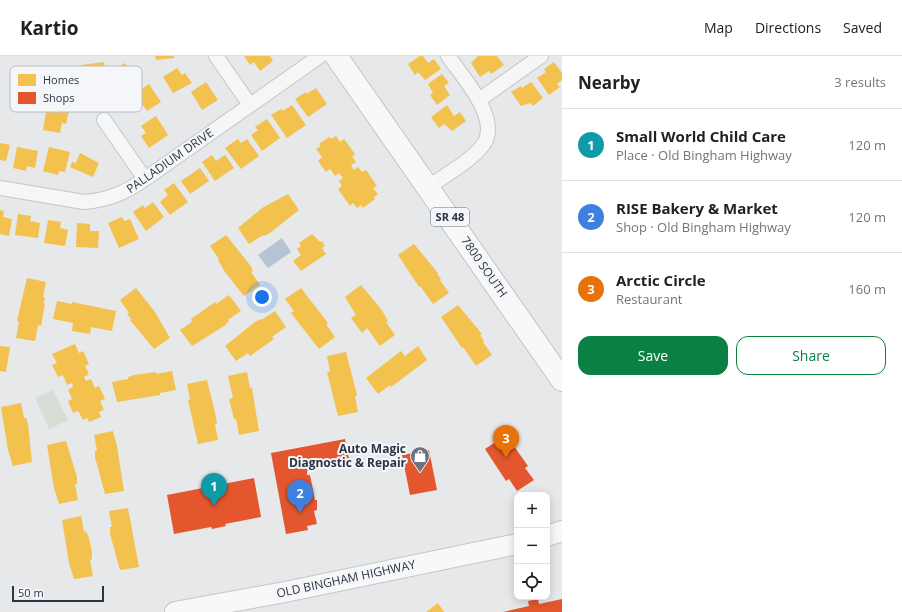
<!DOCTYPE html>
<html lang="en">
<head>
<meta charset="utf-8">
<style>
  :root { --surface:#fff; --page:#f2f2f2; --text:#202124; --muted:#757577; --line:#e0e0e0; --accent:#0b8043 }
  body { margin:0; font-family:"Open Sans",sans-serif; background:var(--page); color:var(--text) }
  .controls { position:absolute; right:12px; bottom:12px; display:grid; overflow:hidden; border-radius:8px; box-shadow:0 2px 10px #0003 }
  .controls button { width:36px; height:36px; display:grid; place-items:center; padding:0; border:0; border-bottom:1px solid var(--line); background:var(--surface); color:var(--text); font:20px sans-serif }
  .scale { position:absolute; left:12px; bottom:10px; width:92px; box-sizing:border-box; padding-left:4px; border:2px solid #2b3445; border-top:0; font-size:11px; line-height:14px; white-space:nowrap; color:#2b3445; -webkit-text-stroke:3px #f4f6f9; paint-order:stroke }
  .you { position:absolute; left:262px; top:241px; width:14px; height:14px; margin:-10px; border:3px solid #fff; border-radius:50%; background:#1a73e8; box-shadow:0 0 0 6px #1a73e833 }
  .badge { display:grid; place-items:center; width:26px; height:26px; border-radius:50%; background:var(--accent); color:#fff; font-size:13px; font-weight:700 }
  .pin { position:absolute; translate:-50% -33px; filter:drop-shadow(0 1px 2px #0008) }
  .pin::after { content:''; position:absolute; top:21px; width:14px; height:12px; background:inherit; clip-path:polygon(0 0,100% 0,50% 100%) }
  .list { margin:0; padding:0; list-style:none }
  h2 { display:flex; justify-content:space-between; align-items:center; height:52px; margin:0; padding:0 16px; font-size:17px }
  h2 small { font-size:13px; font-weight:400; color:var(--muted) }
  .list li { display:grid; grid-template-columns:26px 1fr auto; gap:12px; align-items:center; box-sizing:border-box; height:72px; padding:0 16px; border-top:1px solid var(--line) }
  .list b { display:block; font-size:15px; white-space:nowrap }
  .list p { margin:0; font-size:13px; white-space:nowrap; color:var(--muted) }
  .list em { font-size:13px; font-style:normal; color:var(--muted) }
  .actions { display:flex; gap:8px; padding:12px 16px }
  .actions a { flex:1; padding:9px 0; border:1px solid var(--accent); border-radius:12px; text-align:center; font-size:14px; color:var(--accent) }
  .actions .main { background:var(--accent); color:#fff }
  .icon { flex:none; width:22px; height:22px; fill:none; stroke:currentColor; stroke-width:2; stroke-linecap:round; stroke-linejoin:round }
  .map { position:relative; flex:none; width:562px; height:556px; overflow:hidden }
  header { display:flex; align-items:center; gap:24px; box-sizing:border-box; height:56px; padding:0 20px; background:var(--surface); border-bottom:1px solid var(--line) }
  header strong { font-size:19px }
  nav { display:flex; gap:22px; margin-inline-start:auto; font-size:14px }
  main { display:flex }
  aside { flex:1; background:var(--surface) }
  .map>svg:first-child { display:block }
</style>
</head>
<body>
<header>
<strong>Kartio</strong>
<nav><a>Map</a><a>Directions</a><a>Saved</a></nav>
</header>
<main>
<div class="map">
<svg width="562" height="556" viewBox="0 0 562 556">
  <rect width="100%" height="100%" fill="#e6e8ea"/>
  <path fill="#d6ded6" d="M 53,334 L 68,364 L 49,373 L 35,342 Z"/>
  <path fill="#b4c4d5" d="M 282,182 L 291,196 L 268,212 L 258,199 Z"/>
  <path fill="#f2c14e" d="M 155,0 L 174,0 L 174,2 L 156,4 Z
    M 244,0 L 270,0 L 273,5 L 260,15 L 254,6 L 250,9 Z
    M 420,0 L 423,0 L 428,7 L 434,3 L 441,13 L 425,24 L 418,16 L 415,19 L 408,8 Z
    M 478,0 L 497,0 L 504,9 L 491,18 L 489,15 L 480,21 L 471,7 Z
    M 104,6 L 108,28 L 95,30 L 94,26 L 83,27 L 81,9 Z
    M 554,6 L 562,17 L 562,24 L 557,28 L 560,31 L 549,39 L 537,22 L 546,16 L 544,13 Z
    M 123,7 L 141,18 L 133,33 L 125,28 L 123,32 L 111,25 Z
    M 177,12 L 182,19 L 185,17 L 192,27 L 173,37 L 163,21 Z
    M 442,18 L 449,27 L 444,30 L 450,39 L 437,49 L 430,39 L 433,37 L 428,28 Z
    M 206,26 L 218,44 L 202,54 L 191,36 Z
    M 531,26 L 543,42 L 533,50 L 530,47 L 521,50 L 511,36 L 521,30 L 522,32 Z
    M 149,28 L 161,46 L 147,55 L 142,48 L 138,51 L 131,40 Z
    M 316,32 L 327,48 L 308,61 L 295,43 L 306,36 L 307,38 Z
    M 292,49 L 306,69 L 287,82 L 271,59 L 281,53 L 283,55 Z
    M 447,49 L 454,60 L 460,56 L 466,65 L 452,75 L 444,68 L 439,72 L 431,61 Z
    M 47,51 L 69,55 L 66,68 L 62,67 L 60,77 L 43,74 Z
    M 156,60 L 168,79 L 149,92 L 141,80 L 146,77 L 141,70 Z
    M 267,63 L 280,82 L 262,95 L 251,79 L 258,74 L 255,71 Z
    M 336,80 L 340,86 L 344,83 L 355,98 L 352,101 L 356,106 L 351,109 L 354,114 L 358,111 L 362,116 L 366,114 L 377,130 L 373,132 L 378,138 L 374,141 L 375,143 L 363,152 L 361,149 L 357,152 L 353,147 L 350,150 L 338,133 L 342,130 L 339,125 L 343,122 L 339,117 L 335,120 L 330,113 L 326,116 L 318,105 L 322,101 L 316,93 L 321,90 L 319,88 L 329,81 L 331,83 Z
    M 238,83 L 241,87 L 247,83 L 259,100 L 241,113 L 225,92 Z
    M 0,87 L 10,89 L 6,105 L 0,104 Z
    M 17,91 L 38,95 L 35,112 L 27,110 L 26,115 L 13,112 Z
    M 49,91 L 70,96 L 65,116 L 59,115 L 58,119 L 43,115 Z
    M 80,97 L 99,107 L 93,121 L 70,111 L 72,106 L 76,107 Z
    M 212,99 L 216,105 L 225,99 L 234,112 L 215,125 L 202,106 Z
    M 200,112 L 209,125 L 190,138 L 181,125 Z
    M 174,127 L 188,146 L 170,159 L 160,146 L 168,139 L 164,134 Z
    M 288,138 L 299,154 L 270,177 L 264,180 L 263,179 L 249,188 L 238,172 L 262,152 Z
    M 153,146 L 164,161 L 146,175 L 133,156 L 143,149 L 145,152 Z
    M 0,154 L 4,155 L 3,161 L 12,163 L 9,180 L 0,178 Z
    M 18,158 L 31,160 L 30,165 L 40,167 L 38,182 L 15,179 Z
    M 122,161 L 124,165 L 130,163 L 139,183 L 119,192 L 108,167 Z
    M 48,164 L 61,166 L 60,172 L 68,174 L 65,190 L 44,187 Z
    M 77,167 L 90,168 L 90,175 L 99,175 L 98,192 L 76,191 Z
    M 312,178 L 320,186 L 322,185 L 325,190 L 322,192 L 326,198 L 301,215 L 293,205 L 301,199 L 297,193 L 301,190 L 299,187 Z
    M 226,179 L 250,209 L 253,215 L 251,216 L 260,229 L 244,240 L 225,216 L 218,204 L 219,203 L 210,190 Z
    M 414,188 L 438,217 L 437,218 L 441,223 L 440,224 L 449,237 L 433,248 L 420,230 L 419,231 L 398,199 Z
    M 27,222 L 46,226 L 43,241 L 45,242 L 44,248 L 45,248 L 41,270 L 38,269 L 35,285 L 16,282 L 19,266 L 17,265 Z
    M 361,229 L 381,253 L 388,265 L 386,266 L 395,279 L 380,290 L 367,272 L 362,277 L 351,262 L 356,259 L 345,241 Z
    M 136,232 L 155,256 L 170,282 L 154,293 L 130,264 L 131,263 L 127,258 L 129,257 L 120,244 Z
    M 301,232 L 328,267 L 326,268 L 335,281 L 319,293 L 291,257 L 294,255 L 285,243 Z
    M 229,239 L 241,255 L 228,264 L 229,265 L 224,270 L 192,290 L 180,274 L 192,266 L 191,263 L 215,246 L 216,248 Z
    M 57,245 L 72,248 L 72,246 L 116,255 L 112,275 L 91,271 L 90,278 L 72,275 L 73,267 L 53,263 Z
    M 458,249 L 482,278 L 480,279 L 484,285 L 483,286 L 492,299 L 476,310 L 463,291 L 462,292 L 441,261 Z
    M 275,255 L 286,271 L 272,281 L 274,283 L 250,300 L 248,297 L 236,305 L 225,290 L 255,266 L 261,263 L 261,264 Z
    M 75,288 L 79,297 L 83,295 L 89,308 L 85,310 L 89,318 L 84,321 L 86,325 L 91,323 L 95,332 L 99,330 L 105,343 L 100,345 L 104,354 L 99,356 L 101,361 L 89,366 L 87,362 L 83,364 L 78,355 L 73,357 L 68,345 L 72,343 L 68,334 L 73,331 L 72,327 L 67,329 L 63,319 L 58,321 L 52,309 L 57,307 L 52,298 Z
    M 0,290 L 10,291 L 6,316 L 0,315 Z
    M 418,290 L 427,304 L 391,331 L 390,329 L 378,338 L 366,322 L 401,295 L 405,300 Z
    M 346,296 L 357,339 L 355,340 L 358,356 L 338,360 L 327,316 L 330,315 L 327,300 Z
    M 172,315 L 176,334 L 160,337 L 160,339 L 117,346 L 112,326 L 128,323 L 128,321 L 134,319 L 156,316 L 156,318 Z
    M 247,316 L 250,332 L 252,332 L 259,375 L 239,379 L 236,363 L 234,363 L 229,343 L 233,342 L 228,320 Z
    M 207,324 L 216,361 L 217,368 L 215,368 L 218,384 L 198,388 L 188,344 L 190,343 L 187,328 Z
    M 21,347 L 24,362 L 26,362 L 28,368 L 32,406 L 13,410 L 8,394 L 1,351 Z
    M 113,375 L 117,390 L 124,435 L 105,438 L 95,401 L 95,395 L 97,394 L 94,379 Z
    M 66,385 L 77,421 L 77,428 L 75,428 L 78,444 L 59,448 L 54,432 L 47,389 Z
    M 128,452 L 139,511 L 120,514 L 110,478 L 110,471 L 112,471 L 109,455 Z
    M 81,460 L 84,476 L 86,475 L 89,482 L 92,496 L 92,503 L 90,504 L 93,520 L 74,523 L 69,507 L 62,464 Z
    M 438,547 L 444,556 L 426,556 Z"/>
  <path fill="#e4572e" d="M 506,379 L 528,410 L 525,412 L 534,424 L 517,435 L 509,423 L 506,425 L 485,393 Z
    M 345,383 L 350,407 L 307,415 L 307,419 L 310,419 L 315,444 L 317,444 L 317,454 L 314,455 L 317,468 L 307,470 L 308,474 L 286,478 L 271,397 Z
    M 429,394 L 437,434 L 410,439 L 402,399 Z
    M 254,422 L 261,461 L 225,468 L 226,470 L 212,473 L 211,471 L 174,478 L 167,439 Z
    M 538,543 L 539,548 L 562,543 L 562,556 L 503,556 L 529,550 L 528,545 Z"/>
  <g fill="none" stroke-linecap="round" stroke-linejoin="round">
    <g stroke="#c4c6c8" stroke-width="16">
      <path id="street" d="M 216,0 L 250,49
        M 479,44 L 541,0
        M 104,64 L 145,123
        M 429,131 C 446,118 470,106 483,89 C 502,64 462,20 448,0
        M 0,132 L 84,146 C 108,144 125,137 145,123 L 320,0"/>
    </g>
    <g stroke="#c4c6c8" stroke-width="22">
      <path id="secondary" d="M 547,480 L 562,475
        M 175,556 L 285,536 L 517,488"/>
    </g>
    <g stroke="#c2c5c8" stroke-width="24">
      <path id="primary" d="M 336,0 L 562,324"/>
    </g>
    <use href="#street" stroke="#f5f6f7" stroke-width="14"/>
    <use href="#secondary" stroke="#f8f8f8" stroke-width="20"/>
    <use href="#primary" stroke="#f8f8f8" stroke-width="22"/>
  </g>
  <defs>
    <g id="shop-pin" transform="scale(1)"><path d="M0 17L-7.5 6A9.5 9.5 0 1 1 7.5 6Z" fill="#6c737f" stroke="#f4f6f9"/><path d="M-5-2.5h2.3a2.7 3.5 0 0 1 5.4 0H5L5.5 6h-11ZM-1.5-2.5h3a1.5 2.3 0 0 0-3 0Z" fill="#fff"/></g>
  </defs>
  <g fill-rule="evenodd">
    <use href="#shop-pin" x="420" y="400"/>
  </g>
  <g text-anchor="middle" stroke-width="4" stroke-linejoin="round" paint-order="stroke">
    <rect fill="#f4f6f9" stroke="#676e7b" stroke-width="1" x="431" y="152" width="38" height="18" rx="3"/>
    <g font-size="11" font-weight="bold" fill="#2b3445">
      <text x="450" y="165">SR 48</text>
    </g>
    <g font-size="12" fill="#2b3445" stroke="#f4f6f9">
      <text transform="translate(170 105) rotate(-35)" y="4">PALLADIUM DRIVE</text>
      <text transform="translate(484 211) rotate(55)" y="4">7800 SOUTH</text>
      <text transform="translate(346 523) rotate(-12)" y="4">OLD BINGHAM HIGHWAY</text>
    </g>
    <g font-size="12" font-weight="bold" fill="#2b3445" stroke="#f4f6f9" text-anchor="end">
      <text x="406" y="397">Auto Magic<tspan x="406" dy="14">Diagnostic &amp; Repair</tspan></text>
    </g>
  </g>
  <rect x="10" y="10" width="132" height="46" rx="6" fill="#f4f6f9" stroke="#b8bcc3" stroke-width="1"/>
  <rect x="18" y="18" width="18" height="12" fill="#f2c14e"/>
  <rect x="18" y="36" width="18" height="12" fill="#e4572e"/>
  <g font-size="11" fill="#2b3445">
    <text x="43" y="28">Homes</text>
    <text x="43" y="46">Shops</text>
  </g>
</svg>
<div class="controls">
<button>+</button>
<button>−</button>
<button><svg class="icon" aria-label="locate" viewBox="0 0 24 24"><circle cx="12" cy="12" r="6"/><path d="M12 2v4M12 18v4M2 12h4M18 12h4"/></svg></button>
</div>
<div class="scale">50 m</div>
<div class="you"></div>
<div class="pin badge" style="left:214px;top:450px;background:#0f9aa8">1</div>
<div class="pin badge" style="left:300px;top:457px;background:#3f7fe0">2</div>
<div class="pin badge" style="left:506px;top:402px;background:#e8710a">3</div>
</div>
<aside>
<h2>Nearby<small>3 results</small></h2>
<ul class="list">
<li><span class="badge" style="background:#0f9aa8">1</span><div><b>Small World Child Care</b><p>Place · Old Bingham Highway</p></div><em>120 m</em></li>
<li><span class="badge" style="background:#3f7fe0">2</span><div><b>RISE Bakery &amp; Market</b><p>Shop · Old Bingham Highway</p></div><em>120 m</em></li>
<li><span class="badge" style="background:#e8710a">3</span><div><b>Arctic Circle</b><p>Restaurant</p></div><em>160 m</em></li>
</ul>
<div class="actions"><a class="main">Save</a><a>Share</a></div>
</aside>
</main>
</body>
</html>
